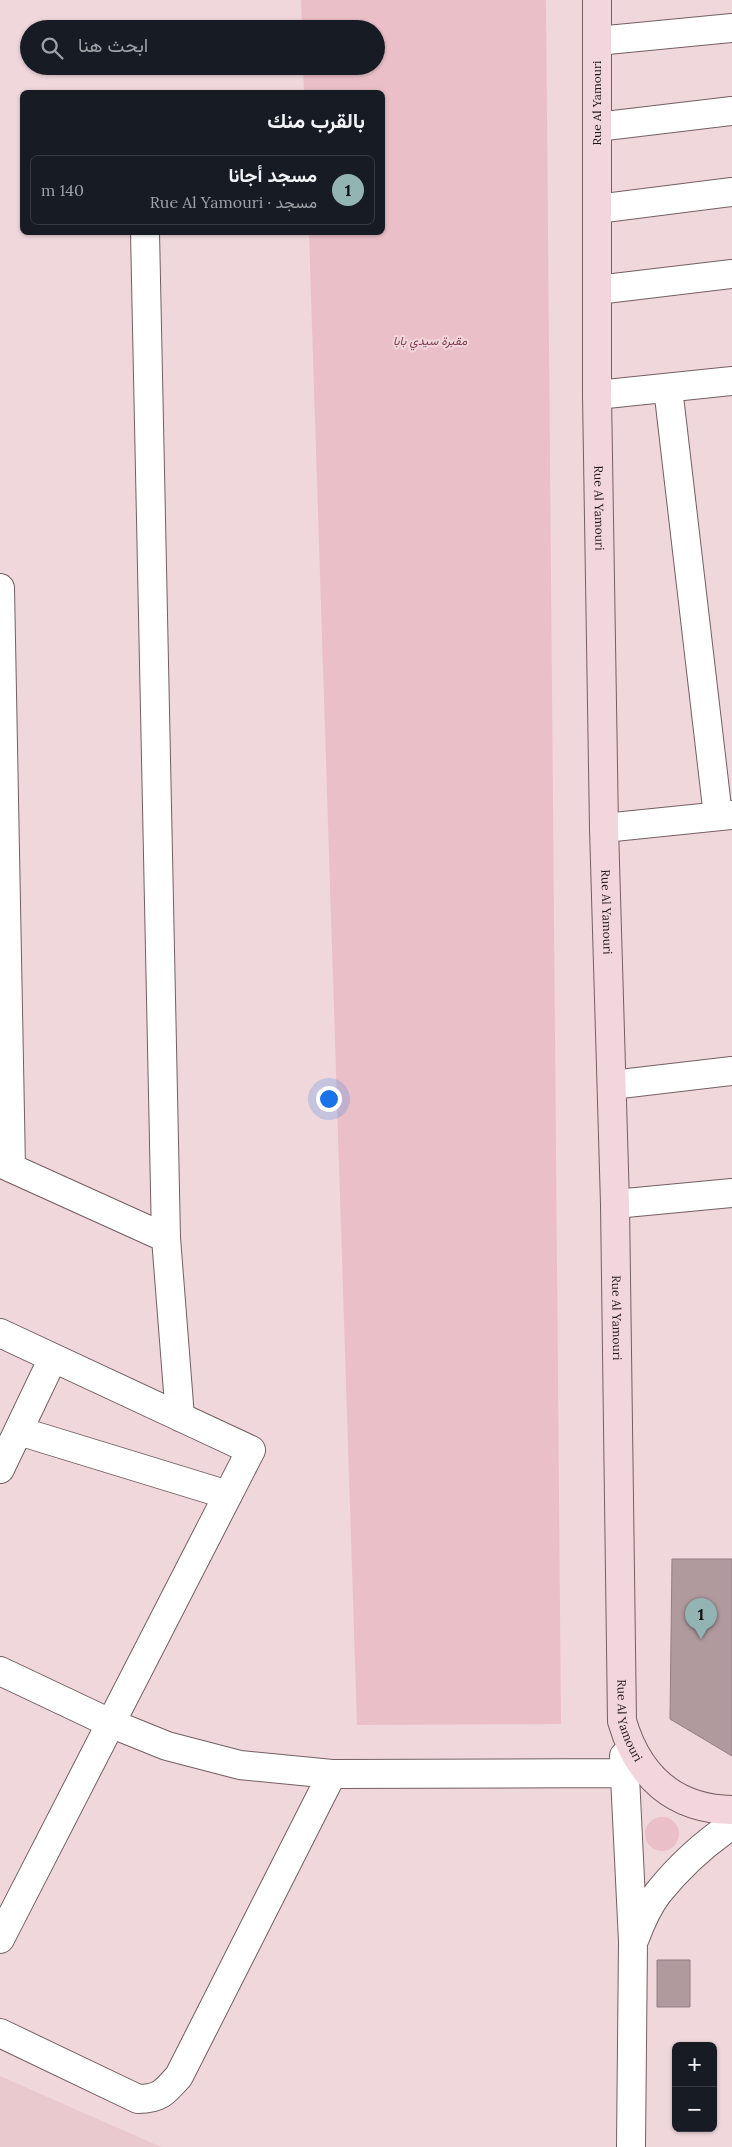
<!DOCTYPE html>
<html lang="ar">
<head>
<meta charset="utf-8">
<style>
  :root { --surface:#171b24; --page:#242831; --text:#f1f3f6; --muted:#9ea1a6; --line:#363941; --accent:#92b4b2 }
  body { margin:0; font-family:Lora,Vazirmatn,serif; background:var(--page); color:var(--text); direction:rtl }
  .controls { position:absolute; right:15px; bottom:15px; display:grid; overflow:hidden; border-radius:8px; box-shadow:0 1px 4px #0004 }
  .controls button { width:45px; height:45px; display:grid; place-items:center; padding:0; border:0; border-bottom:1px solid var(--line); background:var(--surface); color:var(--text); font:25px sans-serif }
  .you { position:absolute; left:328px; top:1098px; width:18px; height:18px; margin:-12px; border:4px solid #fff; border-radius:50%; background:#1a73e8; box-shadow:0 0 0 8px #1a73e833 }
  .badge { display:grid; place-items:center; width:32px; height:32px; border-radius:50%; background:var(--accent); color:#111; font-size:16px; font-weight:700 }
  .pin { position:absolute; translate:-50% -41px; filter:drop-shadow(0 1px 2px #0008) }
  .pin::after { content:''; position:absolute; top:26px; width:18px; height:15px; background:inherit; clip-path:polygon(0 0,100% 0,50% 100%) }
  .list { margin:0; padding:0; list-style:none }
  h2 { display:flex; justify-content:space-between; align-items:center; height:65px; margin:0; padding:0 20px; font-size:21px }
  h2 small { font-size:16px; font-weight:400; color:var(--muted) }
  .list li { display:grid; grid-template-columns:32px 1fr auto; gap:15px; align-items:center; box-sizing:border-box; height:70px; margin:0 10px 10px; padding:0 10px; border:1px solid var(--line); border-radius:8px }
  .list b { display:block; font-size:19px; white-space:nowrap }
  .list p { margin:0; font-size:16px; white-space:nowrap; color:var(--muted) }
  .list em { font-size:16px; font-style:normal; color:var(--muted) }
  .icon { flex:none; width:28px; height:28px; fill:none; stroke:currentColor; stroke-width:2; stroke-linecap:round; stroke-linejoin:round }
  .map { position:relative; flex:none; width:732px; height:2147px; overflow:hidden; direction:ltr }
  .search { position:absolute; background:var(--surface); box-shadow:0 1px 4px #0004; left:20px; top:20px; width:365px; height:55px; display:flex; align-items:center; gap:12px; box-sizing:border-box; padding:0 18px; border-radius:28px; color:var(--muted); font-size:19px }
  .panel { position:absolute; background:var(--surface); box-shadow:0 1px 4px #0004; left:20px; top:90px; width:365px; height:145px; border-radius:8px; direction:rtl }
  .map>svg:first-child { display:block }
</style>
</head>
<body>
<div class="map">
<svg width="732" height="2147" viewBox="0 0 732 2147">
  <rect width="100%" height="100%" fill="#f0d7dc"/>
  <path fill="#e9c8ce" d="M 0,2076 L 161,2147 L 0,2147 Z"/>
  <path fill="#ebbfc8" d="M 301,0 L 546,0 L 561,1724 L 357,1725 L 309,233 L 382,232 L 382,92 L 304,92 L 303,66 L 376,66 L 376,29 L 302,29 Z
    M645 1834a17 17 0 1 1 34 0a17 17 0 1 1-34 0Z"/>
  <path fill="#b09a9e" stroke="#957f84" d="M 672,1559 L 732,1559 L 732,1756 L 670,1719 Z
    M 657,1960 L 690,1960 L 690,2007 L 657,2007 Z"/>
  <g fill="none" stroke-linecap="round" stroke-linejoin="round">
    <g stroke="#745f63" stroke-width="30">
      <path id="street" d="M 597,41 L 732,28
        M 597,127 L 732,111
        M 597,209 L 732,192
        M 145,232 L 166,1238 L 180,1417
        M 597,290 L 732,274
        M 668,388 L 718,816
        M 597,395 L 732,381
        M 0,588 L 11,1168
        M 604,828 L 732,815
        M 612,1085 L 732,1071
        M 0,1163 L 166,1238
        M 615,1204 L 732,1193
        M 0,1333 L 251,1450 L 0,1939
        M 19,1431 L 228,1495
        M 0,1469 L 53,1358
        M 0,1671 L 110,1723 L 167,1746 L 240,1765 L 332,1774 L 625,1773
        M 624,1756 L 633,1941 L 631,2147
        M 635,1938 C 641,1922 648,1906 658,1893 C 679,1867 705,1843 732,1825
        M 0,2033 L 138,2099 C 160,2099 165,2092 179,2076 L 332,1774"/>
    </g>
    <g stroke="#745f63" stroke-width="30">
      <g id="secondary">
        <path id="s1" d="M 597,0 L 597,395 L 604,828 L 615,1204 L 622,1721 C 638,1776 673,1809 732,1810"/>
      </g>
    </g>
    <use href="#street" stroke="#fff" stroke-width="28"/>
    <use href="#secondary" stroke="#f3d6dd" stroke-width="28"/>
  </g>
  <g text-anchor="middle" stroke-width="4" stroke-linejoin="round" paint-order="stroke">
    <g font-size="12" fill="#1f1719" stroke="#f0d7dc">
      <text transform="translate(597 103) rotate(-90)" y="4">Rue Al Yamouri</text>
      <text dy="4" stroke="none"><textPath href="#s1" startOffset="508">Rue Al Yamouri</textPath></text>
      <text dy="4" stroke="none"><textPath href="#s1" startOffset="912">Rue Al Yamouri</textPath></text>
      <text dy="4" stroke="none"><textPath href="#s1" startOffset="1318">Rue Al Yamouri</textPath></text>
      <text dy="4" stroke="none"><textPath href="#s1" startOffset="1722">Rue Al Yamouri</textPath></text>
    </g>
    <g font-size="12" font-style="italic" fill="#843c50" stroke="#f0d7dc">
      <text x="430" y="345">مقبرة سيدي بابا</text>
    </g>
  </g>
</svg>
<div class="controls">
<button>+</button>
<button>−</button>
</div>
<div class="you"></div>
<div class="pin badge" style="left:701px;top:1639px">1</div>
<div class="search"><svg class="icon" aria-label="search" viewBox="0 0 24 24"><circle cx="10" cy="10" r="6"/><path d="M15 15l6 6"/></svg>ابحث هنا</div>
<section class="panel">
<h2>بالقرب منك<small></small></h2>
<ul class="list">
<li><span class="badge">1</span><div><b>مسجد أجانا</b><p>مسجد · Rue Al Yamouri</p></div><em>140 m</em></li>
</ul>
</section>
</div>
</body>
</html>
